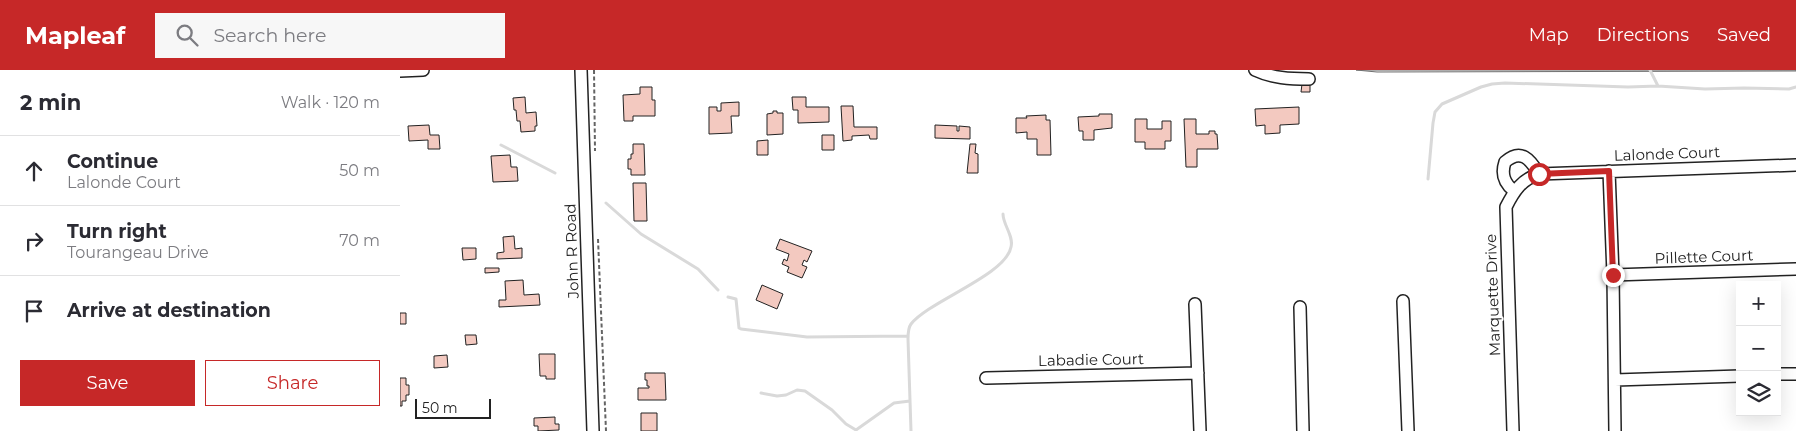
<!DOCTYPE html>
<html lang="en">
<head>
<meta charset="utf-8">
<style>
  :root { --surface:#fff; --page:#f7f7f7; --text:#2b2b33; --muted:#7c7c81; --line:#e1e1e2; --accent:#c62828 }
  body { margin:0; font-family:Montserrat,sans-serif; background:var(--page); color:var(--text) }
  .controls { position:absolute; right:15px; bottom:15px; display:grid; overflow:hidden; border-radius:0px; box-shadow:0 5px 20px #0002 }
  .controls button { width:45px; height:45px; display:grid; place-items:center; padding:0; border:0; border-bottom:1px solid var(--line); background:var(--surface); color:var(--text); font:25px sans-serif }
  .scale { position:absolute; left:15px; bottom:12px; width:76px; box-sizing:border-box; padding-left:5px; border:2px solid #222; border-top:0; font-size:14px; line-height:18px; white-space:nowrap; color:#222; -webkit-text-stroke:4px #fff; paint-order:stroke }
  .stop { position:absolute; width:15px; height:15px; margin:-11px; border:4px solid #c62828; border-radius:50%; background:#fff }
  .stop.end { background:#c62828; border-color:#fff; box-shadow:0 1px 5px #0008 }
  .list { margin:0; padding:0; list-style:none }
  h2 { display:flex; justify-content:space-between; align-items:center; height:65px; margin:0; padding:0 20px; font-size:21px }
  h2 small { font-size:16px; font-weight:400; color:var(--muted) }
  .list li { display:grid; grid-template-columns:32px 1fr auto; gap:15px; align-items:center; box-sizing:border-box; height:70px; padding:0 20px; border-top:1px solid var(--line) }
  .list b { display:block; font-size:19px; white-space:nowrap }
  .list p { margin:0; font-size:16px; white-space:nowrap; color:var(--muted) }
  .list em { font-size:16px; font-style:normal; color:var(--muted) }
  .actions { display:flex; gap:10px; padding:15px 20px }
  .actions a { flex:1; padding:11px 0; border:1px solid var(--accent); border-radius:0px; text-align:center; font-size:18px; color:var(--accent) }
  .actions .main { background:var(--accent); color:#fff }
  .icon { flex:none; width:28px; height:28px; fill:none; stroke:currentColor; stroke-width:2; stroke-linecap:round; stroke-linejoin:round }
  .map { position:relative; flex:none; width:1396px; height:361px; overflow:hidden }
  header { display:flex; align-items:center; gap:30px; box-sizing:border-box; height:70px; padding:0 25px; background:var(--accent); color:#fff }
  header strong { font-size:24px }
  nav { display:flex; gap:28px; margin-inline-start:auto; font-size:18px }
  .search { width:350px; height:45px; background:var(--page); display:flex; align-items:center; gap:12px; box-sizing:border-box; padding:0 18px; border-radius:0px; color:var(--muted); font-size:19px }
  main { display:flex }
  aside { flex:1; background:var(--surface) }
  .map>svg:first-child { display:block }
</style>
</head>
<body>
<header>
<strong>Mapleaf</strong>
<div class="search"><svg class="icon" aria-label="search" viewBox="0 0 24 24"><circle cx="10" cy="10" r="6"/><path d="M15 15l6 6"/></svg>Search here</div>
<nav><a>Map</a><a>Directions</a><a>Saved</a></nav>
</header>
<main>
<aside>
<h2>2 min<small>Walk · 120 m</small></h2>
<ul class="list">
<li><svg class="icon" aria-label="ahead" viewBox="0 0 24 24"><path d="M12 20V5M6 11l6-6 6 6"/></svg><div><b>Continue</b><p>Lalonde Court</p></div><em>50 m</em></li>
<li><svg class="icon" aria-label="right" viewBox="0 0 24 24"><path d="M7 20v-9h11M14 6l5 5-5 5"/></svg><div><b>Turn right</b><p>Tourangeau Drive</p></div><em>70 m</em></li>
<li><svg class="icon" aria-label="arrive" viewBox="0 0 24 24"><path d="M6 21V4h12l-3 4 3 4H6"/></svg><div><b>Arrive at destination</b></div></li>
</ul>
<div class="actions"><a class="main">Save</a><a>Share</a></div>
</aside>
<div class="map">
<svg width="1396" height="361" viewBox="0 0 1396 361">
  <rect width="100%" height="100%" fill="#fff"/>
  <path fill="#eee" stroke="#6f6f6f" d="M 956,0 L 1396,0 L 1396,1 L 977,2 Z"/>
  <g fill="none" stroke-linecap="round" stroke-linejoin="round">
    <path stroke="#d9d9d9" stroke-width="3" d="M 1250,0 L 1258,16
      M 101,75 L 155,103
      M 1028,109 L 1033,53 L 1035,42 L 1042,34 L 1081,17 L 1092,14 L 1105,13 L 1228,17 L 1258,16 L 1305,19 L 1344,18 L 1389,19 L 1396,17
      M 206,133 L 241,164 L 298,199 L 318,220
      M 328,227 L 336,229 L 339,258 L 341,259 L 407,267 L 508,266
      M 361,323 L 377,326 L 386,325 L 397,320 L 405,321 L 432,340 L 446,354 L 456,360 L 494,333 L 510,331
      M 511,361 L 508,269 C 508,264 508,258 511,254 C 529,231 606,205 611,177 C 614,166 603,155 603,144"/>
  </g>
  <path fill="#f3c9c0" stroke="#222" d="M 902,14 L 910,15 L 910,22 L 901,22 Z
    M 240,17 L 252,17 L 252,30 L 255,30 L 255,46 L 233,46 L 233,51 L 224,51 L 223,25 L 240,24 Z
    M 125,27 L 126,43 L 136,42 L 137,56 L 135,56 L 135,61 L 121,62 L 120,51 L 117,51 L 116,40 L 114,40 L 113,28 Z
    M 392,27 L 406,27 L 406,37 L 429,37 L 429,52 L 398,53 L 398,40 L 393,40 Z
    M 339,32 L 339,46 L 331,46 L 332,63 L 309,64 L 309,37 L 317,37 L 317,41 L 321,41 L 321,33 Z
    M 441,36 L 453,36 L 454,57 L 477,57 L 477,69 L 470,69 L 469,65 L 452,66 L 452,70 L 443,71 Z
    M 899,37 L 899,54 L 880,55 L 880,63 L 865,64 L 865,55 L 856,56 L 855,39 Z
    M 373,41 L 377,41 L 377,43 L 383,43 L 383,64 L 367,65 L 367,44 L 373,43 Z
    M 699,44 L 712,44 L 712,58 L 694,60 L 694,70 L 683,70 L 683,61 L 679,61 L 678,47 L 699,46 Z
    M 646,45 L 646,50 L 650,50 L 651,85 L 637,85 L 637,69 L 627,69 L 627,62 L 616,63 L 616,48 L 627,48 L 626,46 Z
    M 735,49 L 747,49 L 747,59 L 762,59 L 762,51 L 771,51 L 771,71 L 765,71 L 765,79 L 745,79 L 745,72 L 735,72 Z
    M 784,49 L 796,49 L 796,64 L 809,64 L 809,61 L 815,61 L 815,64 L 817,64 L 818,79 L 797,79 L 797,97 L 786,97 Z
    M 29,55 L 30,65 L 39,65 L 40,79 L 28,79 L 28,70 L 9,71 L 8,56 Z
    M 535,55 L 557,56 L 557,61 L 559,61 L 559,56 L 570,57 L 570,69 L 535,68 Z
    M 422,65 L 434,65 L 434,80 L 422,80 Z
    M 368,70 L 368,85 L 357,85 L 357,71 Z
    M 233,74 L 244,74 L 245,105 L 231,105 L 231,99 L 228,99 L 228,89 L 231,89 L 231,84 L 233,84 Z
    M 570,74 L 576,74 L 575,83 L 578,84 L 578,103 L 567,103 Z
    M 110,85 L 111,97 L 117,97 L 118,111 L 93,112 L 91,86 Z
    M 233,113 L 246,113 L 247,151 L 234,151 Z
    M 114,166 L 115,179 L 122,178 L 122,188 L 97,189 L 97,183 L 104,182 L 103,167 Z
    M 380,169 L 412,181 L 407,192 L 404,190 L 402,195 L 407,197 L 402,208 L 387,202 L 389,197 L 382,194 L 384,189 L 387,191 L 389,184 L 376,179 Z
    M 62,178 L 76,178 L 76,189 L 63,190 Z
    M 85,198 L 99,198 L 99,202 L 85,203 Z
    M 123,210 L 124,225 L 139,224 L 140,235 L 99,237 L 99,230 L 106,230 L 105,211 Z
    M 362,215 L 383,224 L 377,239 L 356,230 Z
    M 0,243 L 6,243 L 6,254 L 0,254 Z
    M 65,265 L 76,265 L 77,274 L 66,275 Z
    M 139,284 L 155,284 L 155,309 L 146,309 L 146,306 L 140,306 Z
    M 47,285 L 48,297 L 34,298 L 34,286 Z
    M 245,303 L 265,303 L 266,330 L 238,330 L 238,318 L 249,318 L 249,316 L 247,316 L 247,310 L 245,310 Z
    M 0,308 L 6,308 L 6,315 L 9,315 L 9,325 L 6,325 L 6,331 L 2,331 L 2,336 L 0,336 Z
    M 241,343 L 257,343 L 257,361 L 241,361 Z
    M 155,347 L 155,354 L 159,354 L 159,360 L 138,361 L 138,356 L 134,356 L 134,348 Z"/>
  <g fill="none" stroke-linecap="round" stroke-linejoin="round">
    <g stroke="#222" stroke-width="14">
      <path id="minor" d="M 181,0 L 193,361
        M 855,0 C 872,8 890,9 909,9
        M 0,1 L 23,0
        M 1209,101 L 1213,205 L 1215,361
        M 1114,121 C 1104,113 1101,104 1105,92 C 1121,78 1130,89 1139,104
        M 1213,205 L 1396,199
        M 1003,231 L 1008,361
        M 795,234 L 800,361
        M 900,237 L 903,361
        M 1377,304 L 1396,304
        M 586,308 L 798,303
        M 1215,310 L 1340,306
        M 1113,361 L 1106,137 C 1114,121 1122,109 1139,104 L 1396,95"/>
    </g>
    <path stroke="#646464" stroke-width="2" stroke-dasharray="4 2.5" stroke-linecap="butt" d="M 194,0 L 195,81
      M 198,169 L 206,361"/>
    <use href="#minor" stroke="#fff" stroke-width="11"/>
  </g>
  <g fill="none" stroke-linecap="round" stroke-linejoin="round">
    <path stroke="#c62828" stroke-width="6" d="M 1139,104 L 1209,101 L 1213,205"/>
  </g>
  <g text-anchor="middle" stroke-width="4" stroke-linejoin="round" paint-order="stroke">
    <g font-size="15" fill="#222" stroke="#fff">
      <text transform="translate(1267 84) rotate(-2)" y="5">Lalonde Court</text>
      <text transform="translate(172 181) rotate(-92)" y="5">John R Road</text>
      <text transform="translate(1304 187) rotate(-2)" y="5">Pillette Court</text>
      <text transform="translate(1093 225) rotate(-92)" y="5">Marquette Drive</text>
      <text transform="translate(691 290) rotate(-1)" y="5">Labadie Court</text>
    </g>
  </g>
</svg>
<div class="controls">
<button>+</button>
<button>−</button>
<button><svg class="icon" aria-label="layers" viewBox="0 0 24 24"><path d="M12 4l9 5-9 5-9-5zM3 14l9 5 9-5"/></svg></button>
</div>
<div class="scale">50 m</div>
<div class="stop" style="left:1139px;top:104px"></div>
<div class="stop end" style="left:1213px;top:205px"></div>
</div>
</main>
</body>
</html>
